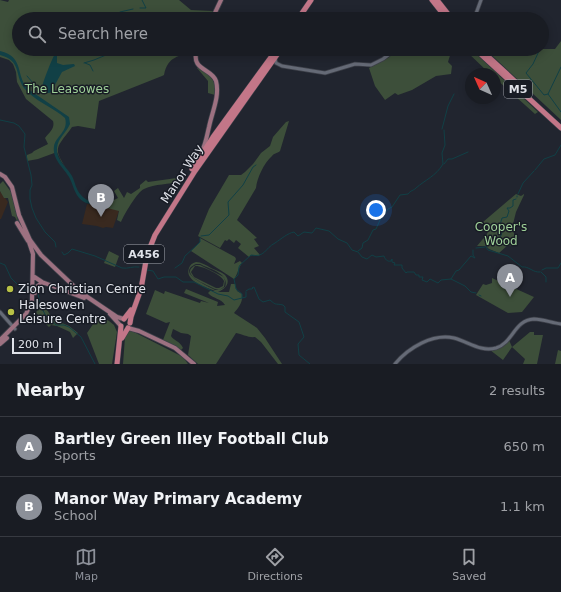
<!DOCTYPE html>
<html lang="en">
<head>
<meta charset="utf-8">
<style>
  :root { --surface:#191c23; --page:#262930; --text:#f1f3f6; --muted:#9fa1a6; --line:#373a41; --accent:#8c9099 }
  body { margin:0; font-family:"DejaVu Sans",sans-serif; background:var(--page); color:var(--text) }
  .compass { position:absolute; left:465px; top:68px; width:36px; height:36px; border-radius:50%; background:var(--surface); box-shadow:0 2px 10px #0003; rotate:315deg }
  .scale { position:absolute; left:12px; bottom:10px; width:49px; box-sizing:border-box; padding-left:4px; border:2px solid #e0e3ea; border-top:0; font-size:11px; line-height:14px; white-space:nowrap; color:#e0e3ea; -webkit-text-stroke:3px #181c25; paint-order:stroke }
  .you { position:absolute; left:376px; top:210px; width:14px; height:14px; margin:-10px; border:3px solid #fff; border-radius:50%; background:#1a73e8; box-shadow:0 0 0 6px #1a73e833 }
  .badge { display:grid; place-items:center; width:26px; height:26px; border-radius:50%; background:var(--accent); color:#fff; font-size:13px; font-weight:700 }
  .pin { position:absolute; translate:-50% -33px; filter:drop-shadow(0 1px 2px #0008) }
  .pin::after { content:''; position:absolute; top:21px; width:14px; height:12px; background:inherit; clip-path:polygon(0 0,100% 0,50% 100%) }
  .list { margin:0; padding:0; list-style:none }
  h2 { display:flex; justify-content:space-between; align-items:center; height:52px; margin:0; padding:0 16px; font-size:17px }
  h2 small { font-size:13px; font-weight:400; color:var(--muted) }
  .list li { display:grid; grid-template-columns:26px 1fr auto; gap:12px; align-items:center; box-sizing:border-box; height:60px; padding:0 16px; border-top:1px solid var(--line) }
  .list b { display:block; font-size:15px; white-space:nowrap }
  .list p { margin:0; font-size:13px; white-space:nowrap; color:var(--muted) }
  .list em { font-size:13px; font-style:normal; color:var(--muted) }
  .icon { flex:none; width:22px; height:22px; fill:none; stroke:currentColor; stroke-width:2; stroke-linecap:round; stroke-linejoin:round }
  .map { position:relative; flex:none; width:561px; height:364px; overflow:hidden }
  .search { position:absolute; background:var(--surface); box-shadow:0 2px 10px #0003; left:12px; right:12px; top:12px; height:44px; display:flex; align-items:center; gap:10px; box-sizing:border-box; padding:0 14px; border-radius:22px; color:var(--muted); font-size:15px }
  .sheet { height:172px; background:var(--surface) }
  nav { display:flex; justify-content:space-around; align-items:center; box-sizing:border-box; height:56px; border-top:1px solid var(--line); background:var(--surface); font-size:11px; color:var(--muted) }
  nav a { display:grid; justify-items:center; gap:2px }
  nav .on { color:var(--accent) }
  .map>svg:first-child { display:block }
</style>
</head>
<body>
<div class="map">
<svg width="561" height="364" viewBox="0 0 561 364">
  <rect width="100%" height="100%" fill="#21252f"/>
  <path fill="#39291f" d="M 0,191 L 8,202 L 1,219 L 0,219 Z
    M 122,202 L 113,228 L 106,227 L 103,228 L 97,226 L 82,224 L 87,204 L 103,206 Z"/>
  <path fill="#3d4f3a" fill-rule="evenodd" d="M 0,0 L 8,2 L 9,0 L 179,0 L 191,10 L 213,11 L 209,19 L 19,19 L 19,49 L 193,49 C 179,58 168,55 164,75 L 162,76 L 99,101 L 95,129 L 78,126 L 72,127 C 58,147 51,147 67,169 L 61,161 L 57,152 L 38,159 L 27,161 L 27,155 L 32,153 L 34,151 L 48,144 L 45,138 C 50,132 55,128 53,121 L 26,99 L 17,82 L 16,72 L 13,64 L 9,60 L 0,57 Z
    M 561,41 L 561,120 L 485,49 L 555,49 Z
    M 399,49 L 406,53 L 412,49 L 452,49 L 448,62 L 452,66 L 451,74 L 436,76 L 412,90 L 398,95 L 395,93 L 385,100 L 375,86 L 369,68 L 388,58 Z
    M 464,49 L 471,49 L 538,112 L 535,114 L 495,78 L 495,74 L 490,74 Z
    M 198,67 C 210,75 217,80 215,95 L 208,93 L 208,81 L 197,68 Z
    M 289,121 L 280,151 C 278,153 274,153 272,156 C 264,163 257,178 256,188 L 237,220 L 257,238 L 254,239 L 259,246 L 254,248 L 260,255 L 258,256 L 252,255 L 249,257 L 238,248 L 241,244 L 236,240 L 234,243 L 229,239 L 227,241 L 225,240 L 220,248 L 198,236 L 209,209 L 229,175 L 241,175 L 245,172 L 253,164 L 261,153 L 270,146 L 273,137 L 286,122 Z
    M 184,177 L 181,182 C 169,184 155,184 144,189 C 137,192 124,215 121,222 L 117,220 L 119,211 L 95,205 L 95,202 L 110,202 L 118,198 L 114,191 L 118,188 L 124,198 L 127,192 L 131,194 L 140,188 L 140,185 L 146,180 L 148,182 Z
    M 3,181 L 11,192 L 19,225 L 15,217 L 12,216 L 8,198 L 4,198 L 0,191 L 0,184 Z
    M 516,194 L 521,196 L 524,194 L 524,195 L 516,212 L 512,228 L 514,230 L 514,239 L 512,242 L 512,246 L 508,245 L 499,253 L 489,249 L 486,246 L 477,246 L 487,234 L 490,227 L 483,222 Z
    M 200,238 L 235,257 L 236,259 L 234,264 L 240,261 L 242,263 C 238,268 238,274 234,279 L 191,251 L 200,242 Z
    M 109,251 L 119,256 L 115,267 L 104,263 Z
    M 196,262 C 201,262 206,265 211,268 C 215,270 222,272 225,275 C 232,283 224,290 218,292 L 229,292 L 231,284 L 235,284 L 237,291 L 242,294 C 243,302 239,307 234,313 L 257,328 L 265,338 L 282,364 L 278,364 L 261,342 L 255,337 C 249,338 242,334 236,333 L 216,364 L 198,364 L 188,355 L 191,336 L 188,334 L 181,333 L 173,329 L 171,336 C 173,340 181,342 183,348 L 181,350 L 163,340 L 170,322 L 166,323 L 146,314 L 155,290 L 164,294 L 165,291 L 200,303 L 201,301 L 209,303 L 184,293 L 186,289 L 218,302 L 217,306 L 225,305 C 221,298 213,299 208,293 L 210,291 L 215,291 C 206,287 184,281 189,268 C 190,265 192,263 196,262 ZM 196,264 L 200,264 C 209,269 230,273 225,287 L 219,290 L 215,290 C 208,286 175,273 196,264 Z
    M 196,265 L 200,265 L 224,277 L 225,281 L 224,287 L 219,290 L 215,289 C 208,285 177,274 196,265 ZM 195,266 C 201,265 222,275 224,281 L 223,286 L 219,288 L 216,288 L 194,277 L 191,272 Z
    M 492,278 L 534,297 L 522,312 L 508,313 L 476,295 L 483,284 L 486,285 L 492,283 Z
    M 41,301 L 53,319 L 69,326 L 78,333 L 73,338 L 70,332 L 57,326 L 51,325 L 49,327 L 44,322 L 44,320 L 36,313 Z
    M 98,317 L 101,317 L 109,321 L 114,325 L 117,332 L 112,364 L 99,364 L 87,333 Z
    M 130,330 L 183,357 L 188,364 L 123,364 L 125,337 Z
    M 530,332 L 534,332 L 534,335 L 543,335 L 537,364 L 523,364 L 525,359 L 512,347 L 503,360 L 490,350 L 509,340 L 512,347 Z
    M 558,350 L 561,351 L 561,364 L 555,364 Z"/>
  <path fill="#114046" d="M 191,12 L 203,13 L 209,19 L 191,19 L 193,16 Z
    M 0,51 C 25,57 15,75 28,89 L 69,117 L 70,124 C 66,133 58,138 57,148 C 56,160 67,167 72,176 C 75,182 76,190 81,195 C 85,200 90,201 95,202 L 95,205 C 90,204 84,203 80,199 C 74,193 73,184 69,177 C 63,167 52,159 54,146 C 56,136 69,131 65,118 C 54,108 33,100 24,88 C 14,74 22,61 0,55 Z
    M 57,51 L 57,63 L 63,65 L 74,64 L 75,66 L 62,72 L 51,92 L 49,93 C 46,93 42,93 42,89 C 41,86 54,53 57,51 Z"/>
  <g fill="none" stroke-linecap="round" stroke-linejoin="round">
    <path stroke="#114046" stroke-width="1" d="M 140,8 L 146,8 L 142,0
      M 120,12 L 133,9
      M 60,13 L 61,15 L 61,19
      M 208,18 L 212,12
      M 112,19 L 113,16 L 118,13
      M 134,49 L 135,49
      M 112,51 L 114,53 L 122,54 L 123,55
      M 539,51 L 533,64 L 526,73 L 544,95 L 548,94
      M 84,63 L 94,60 L 106,55 L 110,51 L 116,49
      M 85,63 L 90,65 L 93,71
      M 561,67 L 548,94 L 561,112
      M 27,76 L 33,83 L 39,88
      M 0,120 L 14,123 L 19,126 L 25,134 L 24,147 L 31,175 L 32,185 L 30,190 L 30,199 L 32,208 L 36,218 L 45,232 L 55,242 L 56,247
      M 442,129 L 448,106 L 454,94
      M 444,164 L 448,159 L 452,159 L 468,152
      M 535,170 L 544,159 L 555,155 L 561,145
      M 518,194 L 523,183 L 534,171
      M 517,197 L 517,196
      M 201,236 L 209,235 L 229,215 L 228,202 L 243,185 L 253,167 L 256,165
      M 486,247 L 488,250 L 508,256 L 522,267 C 529,266 533,273 540,272
      M 476,248 L 485,247 C 489,242 496,241 500,237 C 502,235 502,230 503,228 L 500,225 L 502,218 L 507,217 L 509,211 L 507,208 L 510,208 L 513,206 L 513,200 L 516,199
      M 358,251 L 362,248 L 363,243 L 368,240 L 373,230 L 376,229 L 380,220 L 388,209 L 392,207 L 400,195 L 408,194 C 411,190 413,191 416,188 C 425,180 436,176 443,164 L 442,153 L 445,145 L 444,130
      M 62,252 L 64,255 L 68,253 L 72,249 L 95,256 L 122,268 C 128,269 133,266 139,267
      M 0,263 L 5,265 L 11,278 L 24,291 L 28,288 L 30,288
      M 175,268 L 182,263 L 185,256 L 197,245 L 200,242 L 200,238
      M 147,270 L 153,271 L 158,279 L 164,277 L 176,277 L 183,282 L 194,282 L 218,294 L 228,296 L 234,300 L 246,297 L 246,292
      M 542,270 L 546,268 L 558,268 L 561,263
      M 541,272 L 546,277 L 546,282
      M 451,279 L 465,286 L 471,292 L 476,293
      M 246,291 L 249,289 L 252,289 L 253,288 L 252,288 L 254,287 L 259,299 L 263,302 L 270,300 C 277,306 274,303 283,305 L 285,307 L 285,312 L 299,322 L 304,337 L 298,344 L 299,355 L 310,364
      M 38,293 L 40,305 L 46,316 L 56,325 L 64,325 L 69,327 L 81,337 L 95,364
      M 479,295 L 481,296
      M 242,298 L 242,294 L 236,289 L 234,279 L 238,275 L 239,267 L 240,265 L 251,255 C 265,258 265,248 275,243 C 281,239 288,233 294,232 L 298,236 L 304,232 L 312,233 L 316,228 L 329,231 L 338,239 L 347,243 L 352,250 L 358,252 L 362,257 L 367,259 L 372,255 L 376,257 L 384,256 C 385,259 387,262 391,261 L 392,259 L 392,262 L 395,263 L 394,265 L 402,265 L 402,268 L 406,273 L 407,272 L 414,272 L 416,275 L 419,275 L 419,277 L 423,277 L 422,280 L 427,282 L 430,279 L 438,283 L 441,280 L 451,279 L 456,271 L 459,270 L 471,256 L 475,258 L 473,255 L 473,250"/>
    <g stroke="#3e414a" stroke-width="4.5">
      <path id="minor" d="M 474,19 L 481,0
        M 275,58 L 276,63 L 282,66 L 325,73 L 355,64 L 371,65 L 383,59 L 396,49
        M 0,312 L 15,329
        M 395,364 C 408,348 433,333 454,338 C 469,342 480,352 496,348 C 513,343 514,320 534,319 C 543,319 552,323 561,324"/>
    </g>
    <g stroke="#3e414a" stroke-width="5.5">
      <path id="major" d="M 212,19 L 221,0
        M 197,49 C 190,71 212,68 216,81 C 220,96 212,112 209,127 C 207,135 206,143 202,151
        M 0,174 L 5,177 L 12,187 L 19,215 L 30,240 L 41,255 L 80,292 L 117,317 L 124,319
        M 17,223 L 28,241
        M 33,276 L 42,282 L 84,298
        M 35,293 C 35,287 39,284 44,283
        M 110,314 L 120,325
        M 128,328 L 139,331 L 175,348 L 194,364
        M 0,340 L 26,314 L 32,301 L 33,254 L 29,242
        M 0,344 L 7,338"/>
    </g>
    <g stroke="#3e414a" stroke-width="6">
      <path id="highway" d="M 432,0 L 447,19
        M 437,0 L 452,19
        M 298,19 L 311,0
        M 475,49 L 561,128
        M 480,49 L 519,85
        M 192,169 L 213,137 L 277,49
        M 124,319 L 131,310
        M 130,323 L 131,317 L 141,289 L 147,255 L 155,235 L 195,171 L 281,49
        M 122,338 L 128,328
        M 117,364 L 121,326"/>
    </g>
    <use href="#minor" stroke="#656a76" stroke-width="3"/>
    <use href="#major" stroke="#9d7181" stroke-width="4"/>
    <use href="#highway" stroke="#c37688" stroke-width="5"/>
  </g>
  <g fill="#b8c146" stroke="#181c25" stroke-width="1.5">
    <circle cx="10" cy="289" r="4"/>
    <circle cx="11" cy="312" r="4"/>
  </g>
  <g text-anchor="middle" stroke-width="3" stroke-linejoin="round" paint-order="stroke">
    <g fill="#181c25" stroke="#a4a7af" stroke-width="1">
      <rect x="504" y="80" width="28" height="18" rx="3"/>
      <rect x="124" y="245" width="40" height="18" rx="3"/>
    </g>
    <g font-size="11" font-weight="bold" fill="#e0e3ea">
      <text x="518" y="93">M5</text>
      <text x="144" y="258">A456</text>
    </g>
    <g font-size="12" fill="#9fd098" stroke="#181c25">
      <text x="67" y="93">The Leasowes</text>
      <text x="501" y="231">Cooper's<tspan x="501" dy="14">Wood</tspan></text>
    </g>
    <g font-size="12" fill="#e0e3ea" stroke="#181c25">
      <text transform="translate(182 174) rotate(-57)" y="4">Manor Way</text>
    </g>
    <g font-size="12" fill="#e0e3ea" stroke="#181c25" text-anchor="start">
      <text x="18" y="293">Zion Christian Centre</text>
      <text x="19" y="309">Halesowen<tspan x="19" dy="14">Leisure Centre</tspan></text>
    </g>
  </g>
</svg>
<svg class="compass" viewBox="-18 -18 36 36"><path d="M0-13l5 13h-10z" fill="#e53935"/><path d="M0 13l5-13h-10z" fill="#9fa1a6"/></svg>
<div class="scale">200 m</div>
<div class="you"></div>
<div class="pin badge" style="left:510px;top:297px">A</div>
<div class="pin badge" style="left:101px;top:217px">B</div>
<div class="search"><svg class="icon" aria-label="search" viewBox="0 0 24 24"><circle cx="10" cy="10" r="6"/><path d="M15 15l6 6"/></svg>Search here</div>
</div>
<section class="sheet">
<h2>Nearby<small>2 results</small></h2>
<ul class="list">
<li><span class="badge">A</span><div><b>Bartley Green Illey Football Club</b><p>Sports</p></div><em>650 m</em></li>
<li><span class="badge">B</span><div><b>Manor Way Primary Academy</b><p>School</p></div><em>1.1 km</em></li>
</ul>
</section>
<nav>
<a class="on"><svg class="icon" aria-label="map" viewBox="0 0 24 24"><path d="M3 6l6-2 6 2 6-2v14l-6 2-6-2-6 2zM9 4v14M15 6v14"/></svg>Map</a>
<a><svg class="icon" aria-label="directions" viewBox="0 0 24 24"><path d="M12 3l9 9-9 9-9-9zM9 14v-3h6M13 9l2 2-2 2"/></svg>Directions</a>
<a><svg class="icon" aria-label="saved" viewBox="0 0 24 24"><path d="M7 4h10v16l-5-4-5 4z"/></svg>Saved</a>
</nav>
</body>
</html>
